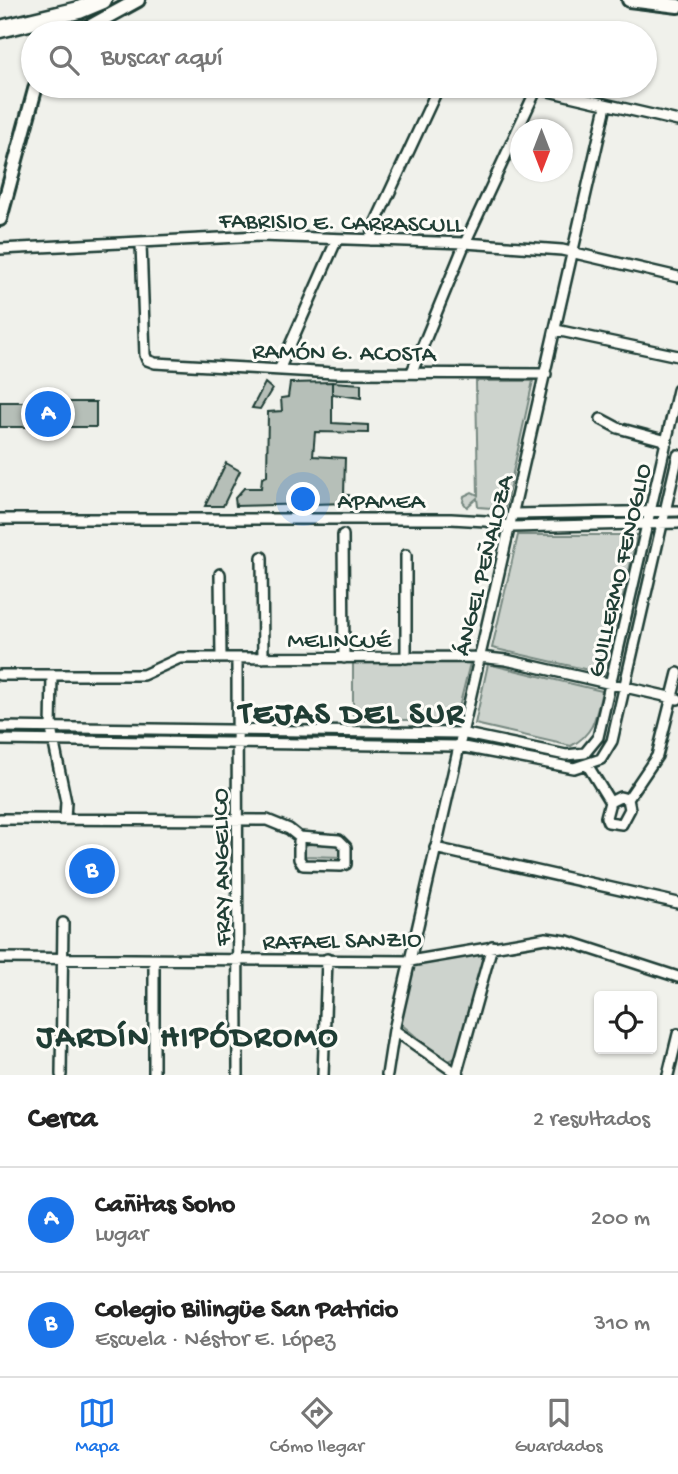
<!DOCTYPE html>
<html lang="es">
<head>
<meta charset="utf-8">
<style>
  :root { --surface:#fff; --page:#f6f6f6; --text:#222; --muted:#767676; --line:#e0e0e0; --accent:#1a73e8 }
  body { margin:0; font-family:"Gochi Hand",sans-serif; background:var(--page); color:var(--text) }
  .controls { position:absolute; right:21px; bottom:21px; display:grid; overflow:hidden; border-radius:7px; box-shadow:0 2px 5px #0004 }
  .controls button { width:63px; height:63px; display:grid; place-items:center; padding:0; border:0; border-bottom:2px solid var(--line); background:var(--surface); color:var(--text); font:35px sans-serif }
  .compass { position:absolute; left:510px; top:119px; width:63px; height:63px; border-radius:50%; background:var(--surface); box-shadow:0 2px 5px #0004; rotate:180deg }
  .you { position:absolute; left:304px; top:500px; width:24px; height:24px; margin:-18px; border:5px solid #fff; border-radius:50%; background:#1a73e8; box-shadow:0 0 0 10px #1a73e833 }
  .badge { display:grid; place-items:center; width:46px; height:46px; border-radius:50%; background:var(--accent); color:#fff; font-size:23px; font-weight:700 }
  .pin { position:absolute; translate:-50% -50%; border:4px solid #fff; box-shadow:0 2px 7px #0006 }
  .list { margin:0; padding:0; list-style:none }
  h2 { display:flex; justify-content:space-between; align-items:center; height:91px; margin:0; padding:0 28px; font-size:30px }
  h2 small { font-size:23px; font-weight:400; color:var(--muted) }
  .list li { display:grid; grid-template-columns:46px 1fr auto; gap:21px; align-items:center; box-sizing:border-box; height:105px; padding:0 28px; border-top:2px solid var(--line) }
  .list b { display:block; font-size:26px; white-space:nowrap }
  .list p { margin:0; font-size:23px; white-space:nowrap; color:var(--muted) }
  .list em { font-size:23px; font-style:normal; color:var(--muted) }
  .icon { flex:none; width:38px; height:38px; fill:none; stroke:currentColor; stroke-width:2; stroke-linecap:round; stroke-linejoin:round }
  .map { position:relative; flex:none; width:678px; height:1075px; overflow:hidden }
  .search { position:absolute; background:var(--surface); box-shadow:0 2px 5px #0004; left:21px; right:21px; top:21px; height:77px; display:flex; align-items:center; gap:18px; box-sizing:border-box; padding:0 24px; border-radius:38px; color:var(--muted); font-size:26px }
  .sheet { height:301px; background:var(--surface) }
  nav { display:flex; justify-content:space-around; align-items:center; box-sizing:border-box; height:98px; border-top:2px solid var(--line); background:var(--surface); font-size:19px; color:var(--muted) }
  nav a { display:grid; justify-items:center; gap:4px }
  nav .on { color:var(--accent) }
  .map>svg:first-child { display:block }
</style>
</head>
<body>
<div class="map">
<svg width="678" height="1075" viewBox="0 0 678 1075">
  <rect width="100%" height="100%" fill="#f0f1eb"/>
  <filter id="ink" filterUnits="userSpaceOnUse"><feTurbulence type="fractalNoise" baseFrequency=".0143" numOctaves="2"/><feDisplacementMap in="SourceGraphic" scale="14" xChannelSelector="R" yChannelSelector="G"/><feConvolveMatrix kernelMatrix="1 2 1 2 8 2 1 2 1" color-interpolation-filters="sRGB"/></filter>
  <g filter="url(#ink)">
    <path fill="#cdd3cd" stroke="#768880" stroke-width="2" d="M 476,381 L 533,381 L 505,509 L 478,507 L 477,498 L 467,507 L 463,502 L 464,496 L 472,492 L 478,495 Z
      M 518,535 L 637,535 L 606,674 L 492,648 Z
      M 353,663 L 470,663 L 456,720 L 353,720 Z
      M 488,664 L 602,691 C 596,716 595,733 571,746 L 475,724 Z
      M 308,844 L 342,845 L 342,857 L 304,856 L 301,850 Z
      M 477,954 L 483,956 L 484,962 L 456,1058 L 446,1062 L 401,1024 L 412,966 Z"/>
    <path fill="#b6bfb8" stroke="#1f3d34" stroke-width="2" d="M 332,382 L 332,423 L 368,425 L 368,433 L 315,432 L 313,456 L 345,458 L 344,495 L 349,495 L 349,503 L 236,506 L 235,498 L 244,488 L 261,488 L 262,478 L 267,476 L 268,412 L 282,411 L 281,398 L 288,397 L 290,383 Z
      M 332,382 L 361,384 L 361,398 L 332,394 Z
      M 265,383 L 272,389 L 260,409 L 252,408 Z
      M 0,402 L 96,402 L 96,427 L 0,427 Z
      M 226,463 L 240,471 L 223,506 L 205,506 Z"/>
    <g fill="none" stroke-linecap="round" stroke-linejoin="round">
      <g stroke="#1f3d34" stroke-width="14">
        <path id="street" d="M 527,86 L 678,121
          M 371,240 L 374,226 L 439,86
          M 141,244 L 145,355 L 147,360 L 155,363 L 334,373 L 546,374
          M 0,249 L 260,236 L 465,243 L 562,250 L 678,277
          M 556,330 L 678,356
          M 279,370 L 337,239
          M 412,372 L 465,243 L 537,88
          M 601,419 L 618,428 L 667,441
          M 515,514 L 678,511
          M 0,519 L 451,519 L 486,521 L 512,527 L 678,523
          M 343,535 L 344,658
          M 406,555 L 406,658
          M 262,557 L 263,658
          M 220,574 L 221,658
          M 237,658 L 238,1075
          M 0,675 L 143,675 L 180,658 L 479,657 L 506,660 L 678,699
          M 52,675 L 51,729 L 66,802 L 65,819
          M 0,727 L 461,733 L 566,755 L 585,753 L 598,737 L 678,390
          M 0,740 L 458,746 L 574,768 L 601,759 L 612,741 L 678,455
          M 588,766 L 610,802
          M 628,799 L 620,797 L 610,802 L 606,817 L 608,822 L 622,824 L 630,809 L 628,799 L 657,756 L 678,673
          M 0,819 L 267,820 L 289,829 L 299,837 L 339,840 L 346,847 L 346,864 L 341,866 L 303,865 L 299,859 L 299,837
          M 435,848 L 678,903
          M 0,958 L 410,961 L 546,938 L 567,941 L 678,977
          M 154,960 L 154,1075
          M 394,1030 L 459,1075
          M 61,1075 L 63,923
          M 323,1075 L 327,959
          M 387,1075 L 394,1030 L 606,106
          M 456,1075 L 492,946
          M 668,1075 L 678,1034"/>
      </g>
      <g stroke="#1f3d34" stroke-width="18">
        <path id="secondary" d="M 629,0 L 678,6
          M 78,33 L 138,0
          M 0,219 L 36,86"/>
      </g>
      <g stroke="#1f3d34" stroke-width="21">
        <path id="highway" d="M 0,29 L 79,10 L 103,0"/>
      </g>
      <use href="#street" stroke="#fdfcf7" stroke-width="9"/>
      <use href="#secondary" stroke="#fdfcf7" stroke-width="12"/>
      <use href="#highway" stroke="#fdfcf7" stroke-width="16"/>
    </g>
  </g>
  <g text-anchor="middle" stroke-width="6" stroke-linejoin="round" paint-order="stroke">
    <g font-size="24" fill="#1f3d34" stroke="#fdfcf7">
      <text transform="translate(341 221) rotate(1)" y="8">FABRISIO E. CARRASCULL</text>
      <text transform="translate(344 351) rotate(1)" y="8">RAMÓN G. ACOSTA</text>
      <text x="381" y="508">APAMEA</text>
      <text transform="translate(482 565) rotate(-76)" y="8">ÁNGEL PEÑALOZA</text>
      <text transform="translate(618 570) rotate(-77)" y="8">GUILLERMO FENOGLIO</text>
      <text x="339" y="647">MELINCUÉ</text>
      <text transform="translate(220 867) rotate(-91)" y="8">FRAY ANGELICO</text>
      <text transform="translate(342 939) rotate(-1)" y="8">RAFAEL SANZIO</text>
    </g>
    <g font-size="32" font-weight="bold" letter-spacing="2" fill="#1f3d34" stroke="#fdfcf7">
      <text x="352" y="722">TEJAS DEL SUR</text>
      <text x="188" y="1045">JARDÍN HIPÓDROMO</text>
    </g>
  </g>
</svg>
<div class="controls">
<button><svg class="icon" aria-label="locate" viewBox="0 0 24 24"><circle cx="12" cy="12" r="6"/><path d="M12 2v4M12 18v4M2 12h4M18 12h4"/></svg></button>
</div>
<svg class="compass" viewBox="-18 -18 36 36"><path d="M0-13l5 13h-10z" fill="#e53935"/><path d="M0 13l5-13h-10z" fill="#767676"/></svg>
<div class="you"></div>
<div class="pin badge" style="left:48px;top:414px">A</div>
<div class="pin badge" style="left:92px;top:871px">B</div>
<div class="search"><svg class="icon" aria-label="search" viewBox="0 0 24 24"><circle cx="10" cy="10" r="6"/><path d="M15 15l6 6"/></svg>Buscar aquí</div>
</div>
<section class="sheet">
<h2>Cerca<small>2 resultados</small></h2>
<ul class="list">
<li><span class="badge">A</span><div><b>Cañitas Soho</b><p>Lugar</p></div><em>200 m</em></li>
<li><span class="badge">B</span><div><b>Colegio Bilingüe San Patricio</b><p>Escuela · Néstor E. López</p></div><em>310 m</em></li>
</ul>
</section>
<nav>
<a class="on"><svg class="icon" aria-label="map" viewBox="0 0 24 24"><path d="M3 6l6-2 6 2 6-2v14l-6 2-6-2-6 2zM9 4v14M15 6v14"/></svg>Mapa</a>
<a><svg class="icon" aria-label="directions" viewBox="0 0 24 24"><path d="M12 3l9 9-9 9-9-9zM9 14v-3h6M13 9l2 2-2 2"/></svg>Cómo llegar</a>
<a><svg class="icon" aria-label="saved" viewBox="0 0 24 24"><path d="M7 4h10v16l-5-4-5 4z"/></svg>Guardados</a>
</nav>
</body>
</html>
